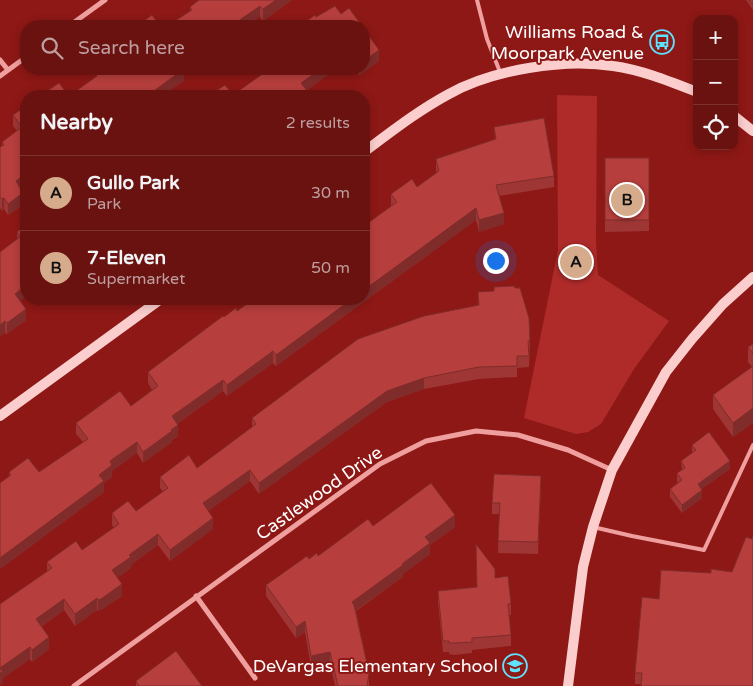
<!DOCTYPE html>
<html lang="en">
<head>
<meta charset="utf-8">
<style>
  :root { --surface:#6a1210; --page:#72201e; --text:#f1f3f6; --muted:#be9e9f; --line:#7d3230; --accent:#d6ab8b }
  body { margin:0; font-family:"Varela Round",sans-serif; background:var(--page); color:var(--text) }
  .controls { position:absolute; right:15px; top:15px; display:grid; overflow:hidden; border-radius:10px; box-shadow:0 2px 8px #0003 }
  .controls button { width:45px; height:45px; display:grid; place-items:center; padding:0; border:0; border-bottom:1px solid var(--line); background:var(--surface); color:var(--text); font:25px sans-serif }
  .you { position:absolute; left:495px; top:260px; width:18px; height:18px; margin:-12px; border:4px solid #fff; border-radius:50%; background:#1a73e8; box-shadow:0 0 0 8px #1a73e833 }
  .badge { display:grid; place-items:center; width:32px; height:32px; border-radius:50%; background:var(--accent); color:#111; font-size:16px; font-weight:700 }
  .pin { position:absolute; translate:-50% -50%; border:2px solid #fff; box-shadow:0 1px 5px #0006 }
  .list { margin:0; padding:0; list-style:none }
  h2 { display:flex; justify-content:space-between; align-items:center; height:65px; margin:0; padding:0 20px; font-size:21px }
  h2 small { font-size:16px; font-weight:400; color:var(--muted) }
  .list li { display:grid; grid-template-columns:32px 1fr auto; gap:15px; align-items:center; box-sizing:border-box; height:75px; padding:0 20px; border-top:1px solid var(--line) }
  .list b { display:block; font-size:19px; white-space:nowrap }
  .list p { margin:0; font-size:16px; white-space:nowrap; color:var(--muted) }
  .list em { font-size:16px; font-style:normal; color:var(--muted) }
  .icon { flex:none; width:28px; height:28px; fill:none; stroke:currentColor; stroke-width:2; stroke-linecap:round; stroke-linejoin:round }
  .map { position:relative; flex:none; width:753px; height:686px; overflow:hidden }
  .search { position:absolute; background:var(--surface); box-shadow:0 2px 8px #0003; left:20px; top:20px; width:350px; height:55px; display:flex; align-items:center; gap:12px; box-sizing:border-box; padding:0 18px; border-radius:20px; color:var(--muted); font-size:19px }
  .panel { position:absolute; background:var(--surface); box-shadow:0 2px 8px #0003; left:20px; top:90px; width:350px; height:215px; border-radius:20px }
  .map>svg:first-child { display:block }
</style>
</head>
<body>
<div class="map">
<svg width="753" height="686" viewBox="0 0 753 686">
  <rect width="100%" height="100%" fill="#8d1815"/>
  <path fill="#ae2b2a" d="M 557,95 L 597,96 L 596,241 L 598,275 L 669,321 L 634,369 L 601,424 L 588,432 L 576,434 L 524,418 L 558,250 Z"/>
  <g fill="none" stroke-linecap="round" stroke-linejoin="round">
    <path stroke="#f09f9f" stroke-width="4" d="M 477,0 L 487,39 L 500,72
      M 593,527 L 632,536 L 704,550 L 753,445"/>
    <path stroke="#f09f9f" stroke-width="5" d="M 69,26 L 105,0
      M 0,60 L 8,70
      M 0,76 L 26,57
      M 196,596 L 255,678
      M 74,686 L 380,464 L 426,441 L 476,431 L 518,435 L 568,450 L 612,470"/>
    <path stroke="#fbcecd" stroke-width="10" d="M 734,116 L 753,131
      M 364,152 C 391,132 419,110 449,94 C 492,70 564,58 613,66 C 642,70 669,81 697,92
      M 0,416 L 161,299
      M 568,686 L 583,567 L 593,527 L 612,470 L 666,372 L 692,339 L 723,304 L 753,277"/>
  </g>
  <path fill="#9d3634" d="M 292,0 L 263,21 L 260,17 L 190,12 L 190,7 Z
    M 746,0 L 753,0 L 753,10 Z
    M 379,61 L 360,75 L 355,69 L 364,69 Z
    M 26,106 L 26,185 L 21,189 L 23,205 L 8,215 L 4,209 L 2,211 L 0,208 L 0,147 L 2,146 L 2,142 L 17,131 L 13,126 L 13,115 Z
    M 494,127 L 554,176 L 554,187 L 499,196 L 504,224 L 479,232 L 476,220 L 276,366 L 273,363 L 227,396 L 223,391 L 177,424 L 178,436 L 172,440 L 172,442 L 143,463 L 137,453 L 112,471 L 112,477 L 104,483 L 104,492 L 0,569 L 0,483 L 9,476 L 9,472 L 39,472 L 83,442 L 76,434 L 76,423 L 131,406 L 152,390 L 148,383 L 148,372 L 224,317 L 237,311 L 368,223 L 391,206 L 391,194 L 417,187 L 437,173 L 436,170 L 436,159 L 495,139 Z
    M 605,158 L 649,158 L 649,231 L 605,232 Z
    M 26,225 L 20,301 L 26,320 L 7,334 L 5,333 L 0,336 L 0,252 L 17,239 L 17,232 Z
    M 478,292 L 530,341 L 529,367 L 517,368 L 517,377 L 479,379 L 424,389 L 387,402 L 259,494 L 250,481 L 208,511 L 213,529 L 170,561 L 158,545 L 131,565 L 131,568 L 117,578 L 122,596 L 101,610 L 98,611 L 97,610 L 75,626 L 64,610 L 41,627 L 49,649 L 32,662 L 30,659 L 3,678 L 3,683 L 0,685 L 0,604 L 47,572 L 47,562 L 82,550 L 114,528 L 112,525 L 112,513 L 136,511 L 163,492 L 160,488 L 160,477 L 197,468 L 252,427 L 252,418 L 478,305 Z
    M 753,344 L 753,423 L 733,437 L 713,409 L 713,395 L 752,367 L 748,362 L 748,347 Z
    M 692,445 L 730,469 L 701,489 L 702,498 L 682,513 L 670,497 L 670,489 L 678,483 L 677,481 L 677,473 L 682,470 L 681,461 L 692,453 Z
    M 541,487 L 538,554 L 498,553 L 499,514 L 492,514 L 492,503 Z
    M 373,526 L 455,527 L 430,545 L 430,554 L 403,574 L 403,577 L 356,611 L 369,673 L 369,686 L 335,686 L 330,663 L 311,667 L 305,632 L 296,638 L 266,596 L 266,585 L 309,559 L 318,556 Z
    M 752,539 L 753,686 L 635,684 L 635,673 L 659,599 L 711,573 L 732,572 Z
    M 495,578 L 511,603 L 511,615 L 509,615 L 511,635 L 511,646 L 472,650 L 472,653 L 454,655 L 449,654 L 449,652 L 443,652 L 438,602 L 438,591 L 477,587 Z
    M 136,681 L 202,686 L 136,686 Z"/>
  <path fill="#7f2c2b" d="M 276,0 L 292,0 L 263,21 L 263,9 Z
    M 260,6 L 260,17 L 248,26 L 231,26 Z
    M 379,50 L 379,61 L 360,75 L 360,69 L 364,69 L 364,61 Z
    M 184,69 L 184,81 L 162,96 L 147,96 Z
    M 321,69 L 336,69 L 301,95 L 301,83 Z
    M 141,91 L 141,96 L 134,96 Z
    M 26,174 L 26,185 L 16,192 L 16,181 Z
    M 23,193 L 23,205 L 8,215 L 8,204 Z
    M 4,198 L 4,209 L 2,211 L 2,199 Z
    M 476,208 L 476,220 L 276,366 L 276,355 L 352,299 L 364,299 L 364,290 Z
    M 504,213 L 504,224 L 479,232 L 479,220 Z
    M 26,285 L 26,297 L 15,305 L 15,294 Z
    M 26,309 L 26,320 L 7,334 L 7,323 Z
    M 5,321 L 5,333 L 0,336 L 0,325 Z
    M 273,351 L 273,363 L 227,396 L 227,385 Z
    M 424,378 L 424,389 L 387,402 L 259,494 L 259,483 L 387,391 Z
    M 223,380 L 223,391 L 172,427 L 172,416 Z
    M 753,408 L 753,423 L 733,437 L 733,423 Z
    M 178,425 L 178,436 L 172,440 L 172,442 L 143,463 L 143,452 Z
    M 137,442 L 137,453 L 112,471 L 112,477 L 104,483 L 104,492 L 0,569 L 0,558 L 99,475 L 110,461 Z
    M 730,461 L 730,469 L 698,492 L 698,484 Z
    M 250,470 L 250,481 L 203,515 L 203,503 Z
    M 702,490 L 702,498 L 682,513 L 682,505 Z
    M 455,515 L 455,527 L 430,545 L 430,554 L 403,574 L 403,577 L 352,613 L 352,602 L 402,564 L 425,537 Z
    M 213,518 L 213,529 L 170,561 L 170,550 Z
    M 158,534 L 158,545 L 131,565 L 131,568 L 112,582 L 112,570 L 129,555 Z
    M 122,584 L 122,596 L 101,610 L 98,611 L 98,600 Z
    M 97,598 L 97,610 L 75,626 L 75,614 Z
    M 64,599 L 64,610 L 36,630 L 36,619 Z
    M 305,621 L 305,632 L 296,638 L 296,627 Z
    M 49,637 L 49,649 L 32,662 L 32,650 Z
    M 30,647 L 30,659 L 3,678 L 3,683 L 0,685 L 0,668 Z
    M 330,652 L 330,663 L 311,667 L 311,656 Z"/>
  <path fill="#b63f3d" stroke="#7f2c2b" d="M 199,0 L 276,0 L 263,9 L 260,6 L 231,26 L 167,26 L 192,10 L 190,7 Z
    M 749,0 L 753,0 L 753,5 Z
    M 335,6 L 341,14 L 349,8 L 362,26 L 300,26 L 315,15 L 316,17 Z
    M 152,15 L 160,26 L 137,26 Z
    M 364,29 L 379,50 L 364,61 Z
    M 103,69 L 184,69 L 147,96 L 144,96 L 141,91 L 134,96 L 69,96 L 97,76 L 96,74 Z
    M 266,69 L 321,69 L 301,83 L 311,96 L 208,96 L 225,85 L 233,95 L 265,72 L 264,70 Z
    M 59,83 L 69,96 L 40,96 Z
    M 26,106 L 26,174 L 16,181 L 23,193 L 8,204 L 4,198 L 2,199 L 0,197 L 0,147 L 4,145 L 2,142 L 22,127 L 13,115 Z
    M 544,118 L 554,176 L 496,185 L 504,213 L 479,220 L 476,208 L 364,290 L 364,217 L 368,223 L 397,202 L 391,194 L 412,179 L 417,187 L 439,171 L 436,159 L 496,139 L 494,127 Z
    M 605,158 L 649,158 L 649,220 L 605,220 Z
    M 26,225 L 26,285 L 15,294 L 26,309 L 7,323 L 5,321 L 0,325 L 0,252 L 20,237 L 17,232 Z
    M 514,286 L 515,288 L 520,288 L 529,318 L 530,341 L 528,341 L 529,356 L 517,356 L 517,366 L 479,367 L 424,378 L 387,391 L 259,483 L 250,470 L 203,503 L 213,518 L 170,550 L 158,534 L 129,555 L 131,557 L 112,570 L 122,584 L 101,599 L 98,600 L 97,598 L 75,614 L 64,599 L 36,619 L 49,637 L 32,650 L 30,647 L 0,668 L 3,672 L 0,673 L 0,604 L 52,568 L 47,562 L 76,541 L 82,550 L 119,524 L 112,513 L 128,501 L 136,511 L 168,488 L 160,477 L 189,455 L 197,468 L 256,424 L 252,418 L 358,339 L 424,316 L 479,305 L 478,292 L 494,291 L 494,287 Z
    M 254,299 L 352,299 L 276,355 L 273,351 L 227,385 L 223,380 L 172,416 L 178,425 L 171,430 L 172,431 L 143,452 L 137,442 L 110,461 L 112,465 L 99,475 L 104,481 L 0,558 L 0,483 L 11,475 L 9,472 L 28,458 L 39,472 L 88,439 L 76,423 L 120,391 L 131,406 L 158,386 L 148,372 L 223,316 L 224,317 L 236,308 L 237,311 Z
    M 753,344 L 753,354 L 748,347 Z
    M 753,366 L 753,408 L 733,423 L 713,395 Z
    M 709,432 L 730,461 L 698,484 L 702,490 L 682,505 L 670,489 L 682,480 L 677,473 L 685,468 L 681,461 L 696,450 L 692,445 Z
    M 494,474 L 541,476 L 538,542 L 498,541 L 500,503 L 492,503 Z
    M 431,483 L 455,515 L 425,537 L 430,543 L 402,564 L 403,565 L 352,602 L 354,605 L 369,673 L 367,686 L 338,686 L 330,652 L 311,656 L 305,621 L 296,627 L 266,585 L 307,556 L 309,559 L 317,553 L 318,556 L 368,519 L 373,526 Z
    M 753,536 L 753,686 L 641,686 L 642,673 L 635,673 L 642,597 L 659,599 L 661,570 L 711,573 L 711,569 L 732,572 L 746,537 L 752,539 Z
    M 476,544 L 495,569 L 495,578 L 508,576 L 511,603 L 508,604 L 511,635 L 472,638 L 472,642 L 454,643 L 449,643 L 449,641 L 443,641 L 438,591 L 477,587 Z
    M 176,651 L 202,686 L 139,686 L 136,681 Z"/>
  <defs>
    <g id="bus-ring" transform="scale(1.25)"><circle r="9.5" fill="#8d1815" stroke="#5ee3ff" stroke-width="1.5"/><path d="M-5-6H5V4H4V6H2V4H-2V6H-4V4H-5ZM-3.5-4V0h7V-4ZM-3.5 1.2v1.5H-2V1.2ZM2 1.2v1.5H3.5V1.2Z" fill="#5ee3ff"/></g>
    <g id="school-ring" transform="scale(1.25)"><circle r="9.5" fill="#8d1815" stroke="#5ee3ff" stroke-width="1.5"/><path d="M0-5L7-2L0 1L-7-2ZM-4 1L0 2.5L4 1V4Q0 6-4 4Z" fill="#5ee3ff"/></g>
  </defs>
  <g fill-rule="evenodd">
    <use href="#bus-ring" x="662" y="42"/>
    <use href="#school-ring" x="515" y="666"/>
  </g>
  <g text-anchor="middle" stroke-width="4" stroke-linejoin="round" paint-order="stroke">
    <g font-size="18" fill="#fff" stroke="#8d1815" text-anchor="end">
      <text x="644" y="38">Williams Road &amp;<tspan x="644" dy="21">Moorpark Avenue</tspan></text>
      <text x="498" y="672">DeVargas Elementary School</text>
    </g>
    <g font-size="18" fill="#fff" stroke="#8d1815">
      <text transform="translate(319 493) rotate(-35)" y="6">Castlewood Drive</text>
    </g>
  </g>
</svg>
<div class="controls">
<button>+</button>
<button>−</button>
<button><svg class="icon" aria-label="locate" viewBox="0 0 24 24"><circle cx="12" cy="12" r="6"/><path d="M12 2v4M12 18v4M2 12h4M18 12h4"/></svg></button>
</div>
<div class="you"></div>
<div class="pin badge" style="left:576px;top:262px">A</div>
<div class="pin badge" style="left:627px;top:200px">B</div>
<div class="search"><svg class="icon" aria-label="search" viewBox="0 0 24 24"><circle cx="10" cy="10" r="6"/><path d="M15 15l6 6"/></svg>Search here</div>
<section class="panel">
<h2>Nearby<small>2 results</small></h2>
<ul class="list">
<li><span class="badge">A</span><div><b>Gullo Park</b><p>Park</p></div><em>30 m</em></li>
<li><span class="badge">B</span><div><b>7-Eleven</b><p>Supermarket</p></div><em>50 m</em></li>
</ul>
</section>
</div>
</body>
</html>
